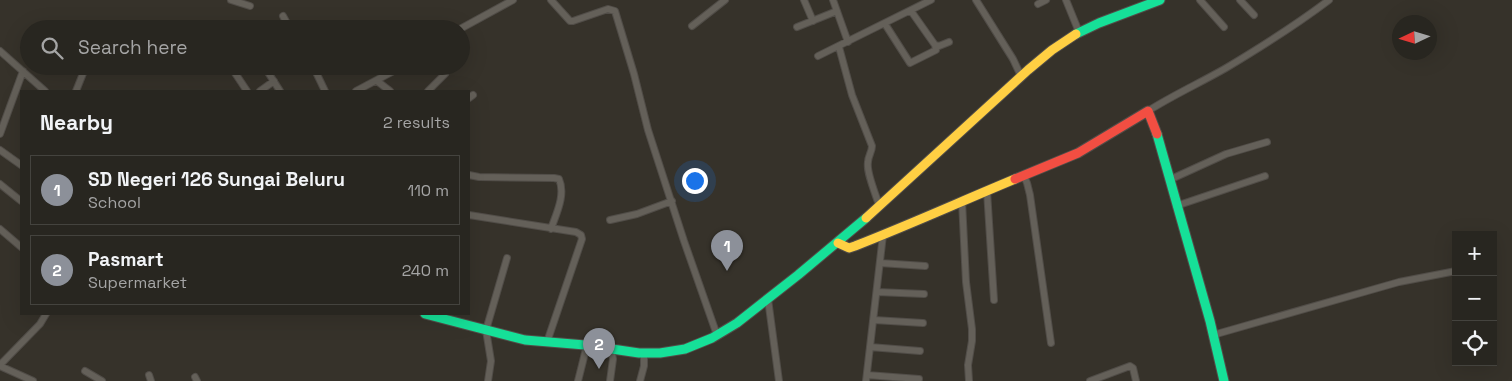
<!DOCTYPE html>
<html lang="en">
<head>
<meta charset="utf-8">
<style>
  :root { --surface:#282620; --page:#302e29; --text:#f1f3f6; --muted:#a5a5a5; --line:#44433e; --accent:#8c9099 }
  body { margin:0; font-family:"Space Grotesk",sans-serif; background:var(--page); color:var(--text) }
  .controls { position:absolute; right:15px; bottom:15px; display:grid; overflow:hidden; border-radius:0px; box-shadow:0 5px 20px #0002 }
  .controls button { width:45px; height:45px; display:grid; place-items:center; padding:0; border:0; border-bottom:1px solid var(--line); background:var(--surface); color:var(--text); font:25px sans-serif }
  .compass { position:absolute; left:1392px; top:15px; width:45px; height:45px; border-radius:50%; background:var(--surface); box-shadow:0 5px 20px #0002; rotate:266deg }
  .you { position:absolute; left:694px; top:180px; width:18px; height:18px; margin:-12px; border:4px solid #fff; border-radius:50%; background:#1a73e8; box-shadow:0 0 0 8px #1a73e833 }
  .badge { display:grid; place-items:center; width:32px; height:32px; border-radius:50%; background:var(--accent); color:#fff; font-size:16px; font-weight:700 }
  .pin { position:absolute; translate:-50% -41px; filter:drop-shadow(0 1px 2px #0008) }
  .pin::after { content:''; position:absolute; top:26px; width:18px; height:15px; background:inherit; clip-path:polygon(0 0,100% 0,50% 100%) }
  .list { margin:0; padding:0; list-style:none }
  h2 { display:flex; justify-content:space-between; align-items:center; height:65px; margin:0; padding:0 20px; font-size:21px }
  h2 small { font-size:16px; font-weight:400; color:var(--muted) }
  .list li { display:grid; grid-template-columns:32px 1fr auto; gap:15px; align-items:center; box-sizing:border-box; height:70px; margin:0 10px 10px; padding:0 10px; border:1px solid var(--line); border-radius:0px }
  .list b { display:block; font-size:19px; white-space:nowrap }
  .list p { margin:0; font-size:16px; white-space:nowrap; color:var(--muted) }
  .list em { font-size:16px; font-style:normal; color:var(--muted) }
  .icon { flex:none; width:28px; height:28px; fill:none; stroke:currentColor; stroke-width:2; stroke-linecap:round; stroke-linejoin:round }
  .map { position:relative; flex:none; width:1512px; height:381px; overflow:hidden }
  .search { position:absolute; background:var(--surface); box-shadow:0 5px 20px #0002; left:20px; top:20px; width:450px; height:55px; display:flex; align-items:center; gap:12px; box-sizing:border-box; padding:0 18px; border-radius:28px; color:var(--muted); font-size:19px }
  .panel { position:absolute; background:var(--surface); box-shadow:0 5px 20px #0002; left:20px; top:90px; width:450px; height:225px; border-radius:0px }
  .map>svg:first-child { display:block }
</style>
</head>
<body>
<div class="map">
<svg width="1512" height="381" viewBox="0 0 1512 381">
  <rect width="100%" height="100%" fill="#36322a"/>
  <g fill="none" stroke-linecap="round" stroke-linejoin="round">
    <g stroke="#514d48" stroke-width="8">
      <path id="street" d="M 231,0 L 250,6
        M 551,0 L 570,21 L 573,21 L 608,9 L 615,11 L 634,74 L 648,130 L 684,241 L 717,335
        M 804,0 L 813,21
        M 833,0 L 848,42
        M 976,0 L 1013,59 L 1021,76
        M 1066,0 L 1079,32
        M 1200,0 L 1224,27
        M 1240,0 L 1254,15
        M 1038,4 L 1046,0
        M 911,11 L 935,45 L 939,46 L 949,42
        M 283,16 L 290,29
        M 885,24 L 910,63 L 936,50 L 935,45
        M 692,26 L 725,0
        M 797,27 L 837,11
        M 460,29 L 513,0
        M 839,47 L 852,95 L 872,146 C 872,152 868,156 868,162 C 866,172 876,195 879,205
        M 0,51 L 45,91
        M 818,56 L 931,0
        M 264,66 L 280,91
        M 313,66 L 325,91
        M 235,73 L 247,91
        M 377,81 L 390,91
        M 76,91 L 86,66
        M 260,91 L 274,81
        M 356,91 L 403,66
        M 428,91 L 445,74
        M 469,98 L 473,95
        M 1148,111 C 1173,95 1200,83 1226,68 C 1261,47 1296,25 1329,0
        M 0,134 L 23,71
        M 0,150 L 21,165
        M 469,175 L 479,177 L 554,178 L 559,179 C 566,195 556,214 551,229
        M 1024,176 L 1027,183 L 1030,195 L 1051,343
        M 1169,180 L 1226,154 L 1267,142
        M 0,184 L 21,201
        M 987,191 L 994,300
        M 962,201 L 966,282 L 972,329 L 972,341 L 968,365 L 969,381
        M 1176,206 L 1265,176
        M 469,215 L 576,232 L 581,235 L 582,239 L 547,342
        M 610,220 L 637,214 L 672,201
        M 0,229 L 21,247
        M 880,263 L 925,266
        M 877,292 L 924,294
        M 768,299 L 779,381
        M 874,320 L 923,323
        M 1213,335 L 1399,282 L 1456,271
        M 870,347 L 920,351
        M 0,365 L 40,324 L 46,314
        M 0,366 L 33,381
        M 85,371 L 102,381
        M 149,375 L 151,381
        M 867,375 L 919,379
        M 195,377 L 197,381
        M 488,381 L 491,361 L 486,330 L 507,258
        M 578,381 L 587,345
        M 610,381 L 613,359 L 611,349
        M 640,381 L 644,366 L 644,353
        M 866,381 L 883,235
        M 1090,381 L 1130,366 L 1133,368 L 1136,381"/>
    </g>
    <g stroke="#514d48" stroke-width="11">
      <path id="fast" d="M 1076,34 L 1099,23 L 1160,0
        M 1157,134 L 1210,321 L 1224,381
        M 425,314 L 525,340 L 585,345 L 639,353 L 660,353 L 685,349 L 712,338 L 737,323 L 798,275 L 866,218"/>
    </g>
    <g stroke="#514d48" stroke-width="11">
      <path id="slow" d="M 866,218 L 1028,70 L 1052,50 L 1076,34
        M 838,243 L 849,248 L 855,246 C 909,225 962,201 1015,179"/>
    </g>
    <g stroke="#514d48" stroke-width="11">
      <path id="jam" d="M 1015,179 L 1078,153 L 1148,111 L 1157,134"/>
    </g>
    <use href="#street" stroke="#646059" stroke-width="6"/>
    <use href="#fast" stroke="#16e098" stroke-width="9"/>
    <use href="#slow" stroke="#ffcf43" stroke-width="9"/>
    <use href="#jam" stroke="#f24e42" stroke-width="9"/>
  </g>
</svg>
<div class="controls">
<button>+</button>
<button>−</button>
<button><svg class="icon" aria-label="locate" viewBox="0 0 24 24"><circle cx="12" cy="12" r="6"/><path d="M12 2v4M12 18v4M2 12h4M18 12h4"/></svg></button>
</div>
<svg class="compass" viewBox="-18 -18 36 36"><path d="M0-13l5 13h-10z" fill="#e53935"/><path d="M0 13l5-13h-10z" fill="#a5a5a5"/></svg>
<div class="you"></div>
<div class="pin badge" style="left:727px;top:271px">1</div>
<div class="pin badge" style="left:599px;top:369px">2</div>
<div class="search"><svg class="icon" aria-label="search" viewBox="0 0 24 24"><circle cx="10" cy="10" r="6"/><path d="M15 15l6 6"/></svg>Search here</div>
<section class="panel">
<h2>Nearby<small>2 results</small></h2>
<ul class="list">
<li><span class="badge">1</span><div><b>SD Negeri 126 Sungai Beluru</b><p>School</p></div><em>110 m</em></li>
<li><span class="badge">2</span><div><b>Pasmart</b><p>Supermarket</p></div><em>240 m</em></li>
</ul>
</section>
</div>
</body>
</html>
